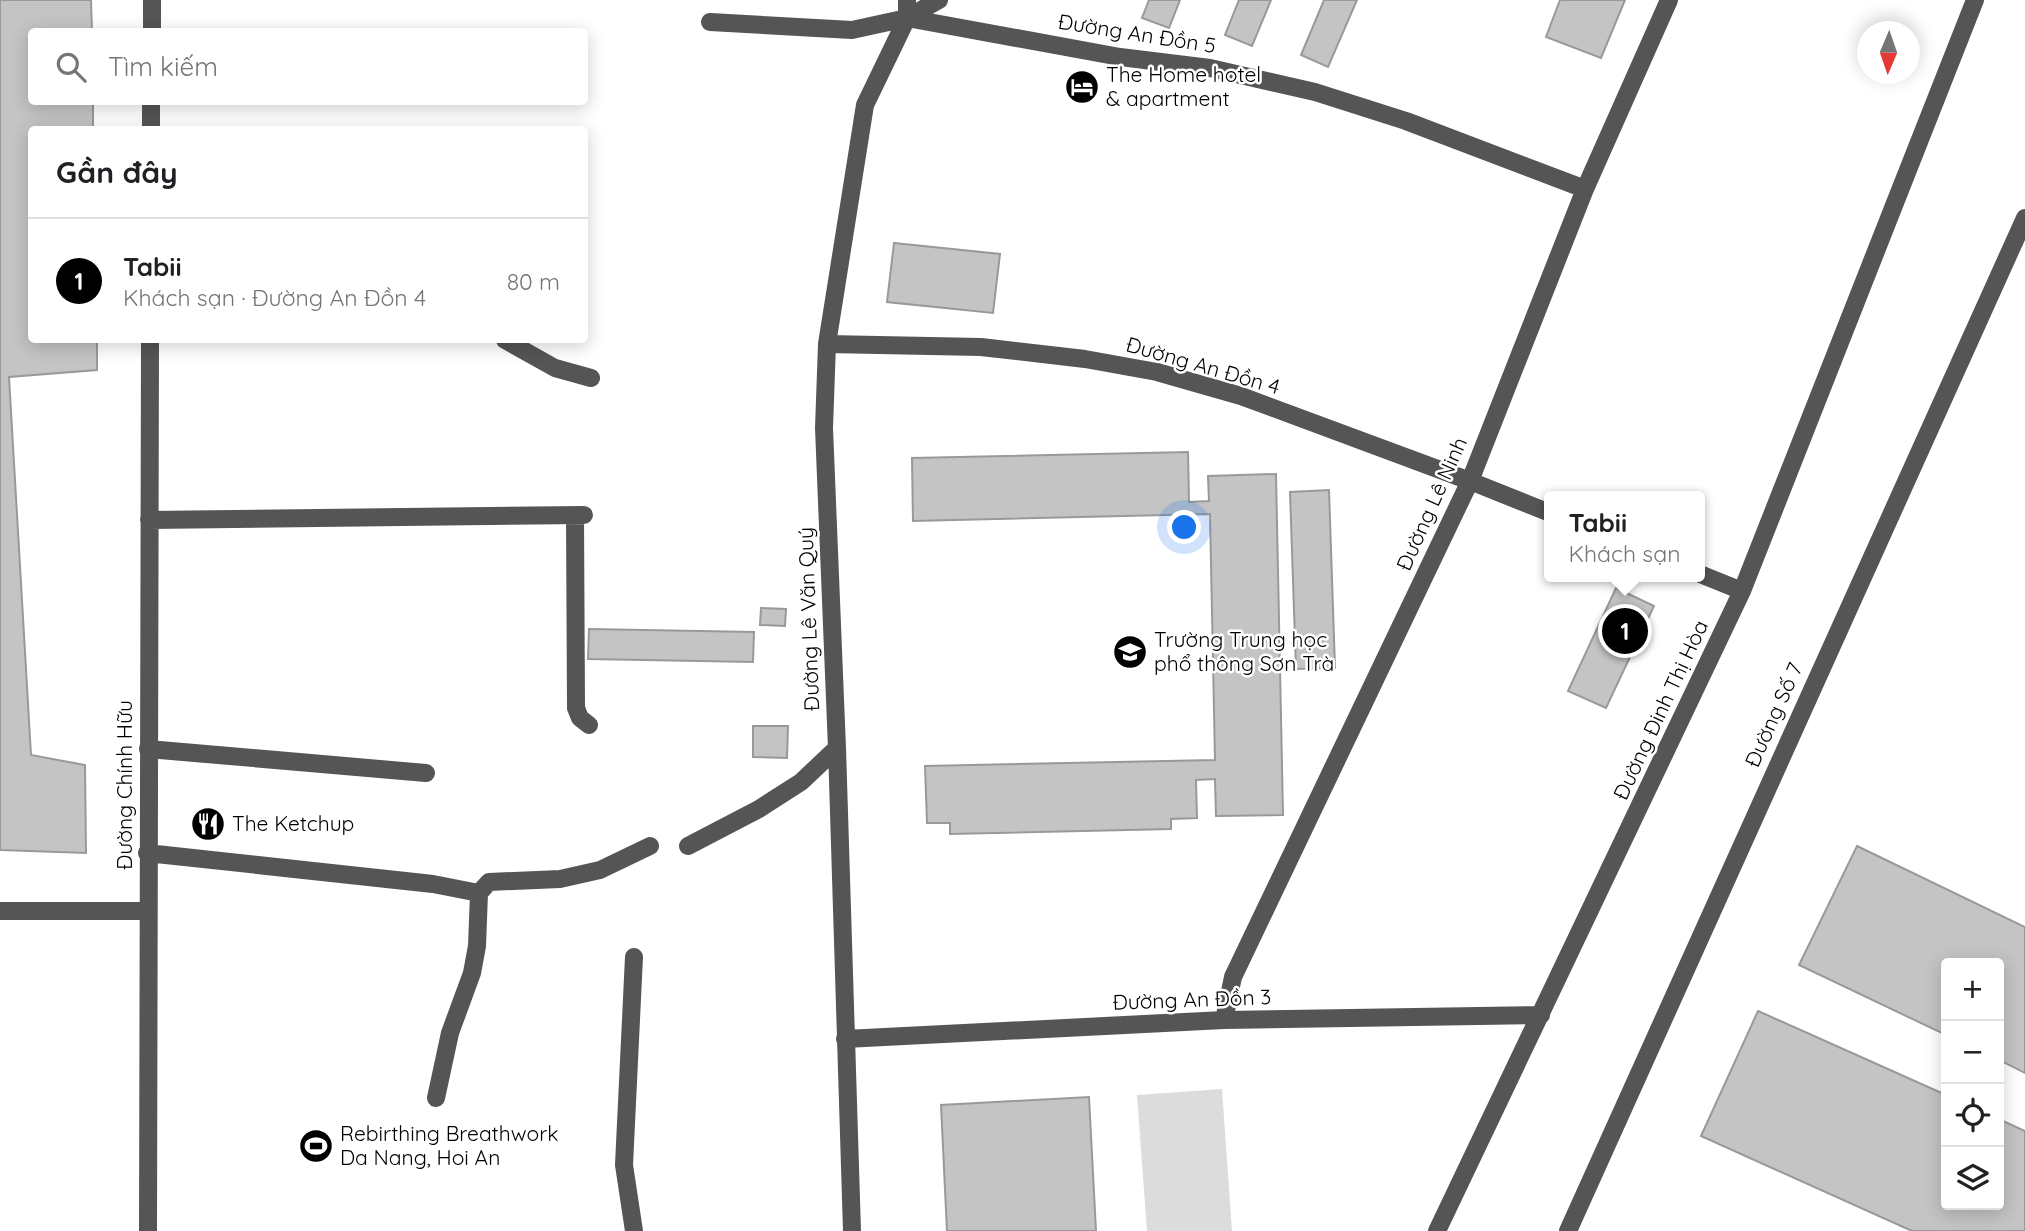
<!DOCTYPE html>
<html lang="vi">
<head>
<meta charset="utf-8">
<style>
  :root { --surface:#fff; --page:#f2f2f2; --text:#202124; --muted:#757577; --line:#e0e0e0; --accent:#000 }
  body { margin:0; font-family:Quicksand,sans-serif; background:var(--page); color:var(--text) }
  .controls { position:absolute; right:21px; bottom:21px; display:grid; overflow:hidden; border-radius:7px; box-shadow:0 4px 18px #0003 }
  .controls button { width:63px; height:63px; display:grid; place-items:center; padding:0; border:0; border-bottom:2px solid var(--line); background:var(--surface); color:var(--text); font:35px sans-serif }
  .compass { position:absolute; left:1857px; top:21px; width:63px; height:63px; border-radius:50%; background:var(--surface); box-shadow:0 4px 18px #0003; rotate:182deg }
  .you { position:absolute; left:1185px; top:528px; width:24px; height:24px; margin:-18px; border:5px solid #fff; border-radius:50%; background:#1a73e8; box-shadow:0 0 0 10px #1a73e833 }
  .badge { display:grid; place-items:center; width:46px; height:46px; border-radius:50%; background:var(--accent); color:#fff; font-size:23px; font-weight:700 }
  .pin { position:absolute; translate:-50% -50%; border:4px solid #fff; box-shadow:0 2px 7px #0006 }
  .popup { position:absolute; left:1544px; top:491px; width:161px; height:91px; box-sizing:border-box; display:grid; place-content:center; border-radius:7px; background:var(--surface); filter:drop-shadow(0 2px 5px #0005); font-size:23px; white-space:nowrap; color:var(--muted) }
  .popup b { font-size:26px; color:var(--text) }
  .popup::after { content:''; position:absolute; left:50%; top:100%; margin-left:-14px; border:14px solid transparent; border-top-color:var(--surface) }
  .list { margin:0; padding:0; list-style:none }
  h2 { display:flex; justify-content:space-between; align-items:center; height:91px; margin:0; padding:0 28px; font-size:30px }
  h2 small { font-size:23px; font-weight:400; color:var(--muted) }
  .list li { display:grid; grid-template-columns:46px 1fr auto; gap:21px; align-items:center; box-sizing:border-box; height:126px; padding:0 28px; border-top:2px solid var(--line) }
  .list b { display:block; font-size:26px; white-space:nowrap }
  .list p { margin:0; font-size:23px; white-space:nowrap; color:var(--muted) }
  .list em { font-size:23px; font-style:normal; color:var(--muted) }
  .icon { flex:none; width:38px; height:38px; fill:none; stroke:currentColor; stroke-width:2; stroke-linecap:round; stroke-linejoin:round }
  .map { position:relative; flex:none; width:2025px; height:1231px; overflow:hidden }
  .search { position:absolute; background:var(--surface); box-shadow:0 4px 18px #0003; left:28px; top:28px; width:560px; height:77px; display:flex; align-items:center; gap:18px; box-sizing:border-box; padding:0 24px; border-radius:7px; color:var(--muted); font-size:26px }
  .panel { position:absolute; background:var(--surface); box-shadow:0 4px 18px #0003; left:28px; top:126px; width:560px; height:217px; border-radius:7px }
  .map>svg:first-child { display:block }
</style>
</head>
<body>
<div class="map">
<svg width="2025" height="1231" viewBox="0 0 2025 1231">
  <rect width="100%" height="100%" fill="#fff"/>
  <path fill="#dcdcdc" d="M 1222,1089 L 1232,1231 L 1147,1231 L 1137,1095 Z"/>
  <path fill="#c4c4c4" stroke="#999" stroke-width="2" d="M 0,0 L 91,0 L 92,32 L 32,32 L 32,102 L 93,102 L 93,130 L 32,130 L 32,340 L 97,340 L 97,370 L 9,377 L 31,755 L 85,765 L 86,853 L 0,850 Z
    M 1149,0 L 1180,0 L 1169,28 L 1142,18 Z
    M 1239,0 L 1271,0 L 1252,46 L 1225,35 Z
    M 1324,0 L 1357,0 L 1328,67 L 1301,55 Z
    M 1560,0 L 1625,0 L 1601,58 L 1546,37 Z
    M 894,243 L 1000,254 L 993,313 L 887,302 Z
    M 1188,452 L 1189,502 L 1209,501 L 1208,476 L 1276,474 L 1283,815 L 1216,816 L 1215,779 L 1196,780 L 1197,818 L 1171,819 L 1171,829 L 950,834 L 950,823 L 927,823 L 925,766 L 1215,760 L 1210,514 L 913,521 L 912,458 Z
    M 1329,490 L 1335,668 L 1296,669 L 1290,492 Z
    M 1616,588 L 1654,606 L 1606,708 L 1568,691 Z
    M 761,608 L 786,609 L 785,626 L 760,625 Z
    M 589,629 L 754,632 L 753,662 L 588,659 Z
    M 753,726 L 788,726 L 787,758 L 753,757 Z
    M 1857,846 L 2025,927 L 2025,1073 L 1999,1060 L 1999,963 L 1946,963 L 1946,1035 L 1799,965 Z
    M 1758,1011 L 1946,1095 L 1946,1205 L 1999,1205 L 1999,1119 L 2025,1131 L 2025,1231 L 1912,1231 L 1701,1136 Z
    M 1089,1097 L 1096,1231 L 947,1231 L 941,1105 Z"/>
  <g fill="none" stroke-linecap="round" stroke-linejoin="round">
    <path stroke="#555" stroke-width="18" d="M 907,18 L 939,0
      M 710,22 L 852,30 L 907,18 L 1120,57 L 1210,68 L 1315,92 L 1406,121 L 1585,189
      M 152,32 L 152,0
      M 151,130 L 151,102
      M 505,340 L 555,368 L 591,378
      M 827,344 L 981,347 L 1085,359 L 1157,372 L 1241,396 L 1470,481 L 1550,513
      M 575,516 L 576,708 L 580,718 L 589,725
      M 149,520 L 584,515
      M 1700,574 L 1742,591
      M 148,749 L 426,773
      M 688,846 L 759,809 L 801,782 L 837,748
      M 147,853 L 433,884 L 479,893 L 477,946 L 472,973 L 450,1033 L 436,1098
      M 479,893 L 489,882 L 560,879 L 600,870 L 650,846
      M 0,911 L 148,911
      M 634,957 L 624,1165 L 634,1231
      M 1224,1020 L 1233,977 L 1470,481 L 1585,189 L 1669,0
      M 845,1039 L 1224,1020 L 1541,1015
      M 148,1231 L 150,340
      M 852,1231 L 837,748 L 824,428 L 827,344 L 865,105 L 907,18 L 907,0
      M 1437,1231 L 1742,591 L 1975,0
      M 1568,1231 L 2025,218"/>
  </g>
  <defs>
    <g id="hotel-disc" transform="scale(1.75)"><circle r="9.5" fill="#000" stroke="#fff"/><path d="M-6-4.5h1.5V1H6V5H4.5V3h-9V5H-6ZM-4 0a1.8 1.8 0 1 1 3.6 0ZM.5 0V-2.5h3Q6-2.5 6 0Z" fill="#fff"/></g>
    <g id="school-disc" transform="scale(1.75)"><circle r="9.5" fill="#000" stroke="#fff"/><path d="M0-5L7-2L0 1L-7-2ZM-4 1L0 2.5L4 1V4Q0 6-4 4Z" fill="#fff"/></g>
    <g id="restaurant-disc" transform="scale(1.75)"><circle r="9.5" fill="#000" stroke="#fff"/><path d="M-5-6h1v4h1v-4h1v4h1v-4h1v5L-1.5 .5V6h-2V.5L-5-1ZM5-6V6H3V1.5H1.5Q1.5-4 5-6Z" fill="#fff"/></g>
    <g id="stadium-disc" transform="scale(1.75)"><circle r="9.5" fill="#000" stroke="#fff"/><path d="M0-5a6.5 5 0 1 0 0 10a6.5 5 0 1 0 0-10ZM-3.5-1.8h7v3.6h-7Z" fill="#fff"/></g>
  </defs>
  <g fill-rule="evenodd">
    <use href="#hotel-disc" x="1082" y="87"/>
    <use href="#school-disc" x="1130" y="652"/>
    <use href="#restaurant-disc" x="208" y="824"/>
    <use href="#stadium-disc" x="316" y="1146"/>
  </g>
  <g text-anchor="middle" stroke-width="5" stroke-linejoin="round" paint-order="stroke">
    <g font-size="21" fill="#000" stroke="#fff">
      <text transform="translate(1137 34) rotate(9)" y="7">Đường An Đồn 5</text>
      <text transform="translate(1203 366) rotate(16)" y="7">Đường An Đồn 4</text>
      <text transform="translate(1432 504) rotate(-66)" y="7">Đường Lê Ninh</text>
      <text transform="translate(809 619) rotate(-92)" y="7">Đường Lê Văn Quý</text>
      <text transform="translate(1661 710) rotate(-65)" y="7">Đường Đinh Thị Hòa</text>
      <text transform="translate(1774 715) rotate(-66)" y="7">Đường Số 7</text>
      <text transform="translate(125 785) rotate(-90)" y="7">Đường Chính Hữu</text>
      <text transform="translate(1192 1000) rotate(-2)" y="7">Đường An Đồn 3</text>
    </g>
    <g font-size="21" fill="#000" stroke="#fff" text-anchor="start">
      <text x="1106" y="82">The Home hotel<tspan x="1106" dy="24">&amp; apartment</tspan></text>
      <text x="1154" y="647">Trường Trung học<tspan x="1154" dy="24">phổ thông Sơn Trà</tspan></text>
      <text x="232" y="831">The Ketchup</text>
      <text x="340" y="1141">Rebirthing Breathwork<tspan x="340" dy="24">Da Nang, Hoi An</tspan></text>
    </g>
  </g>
</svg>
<div class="controls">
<button>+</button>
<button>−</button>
<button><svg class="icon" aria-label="locate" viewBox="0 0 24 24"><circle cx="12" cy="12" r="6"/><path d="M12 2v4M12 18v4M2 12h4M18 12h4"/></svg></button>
<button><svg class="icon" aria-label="layers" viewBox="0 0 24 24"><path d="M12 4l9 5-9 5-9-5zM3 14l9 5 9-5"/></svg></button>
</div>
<svg class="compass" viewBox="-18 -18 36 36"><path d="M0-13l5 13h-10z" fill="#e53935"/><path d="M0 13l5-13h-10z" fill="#757577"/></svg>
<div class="you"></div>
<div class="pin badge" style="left:1625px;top:631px">1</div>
<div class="popup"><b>Tabii</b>Khách sạn</div>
<div class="search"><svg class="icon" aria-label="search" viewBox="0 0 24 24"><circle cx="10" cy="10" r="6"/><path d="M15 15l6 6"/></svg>Tìm kiếm</div>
<section class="panel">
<h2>Gần đây<small></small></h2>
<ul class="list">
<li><span class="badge">1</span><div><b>Tabii</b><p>Khách sạn · Đường An Đồn 4</p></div><em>80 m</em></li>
</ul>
</section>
</div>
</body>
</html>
